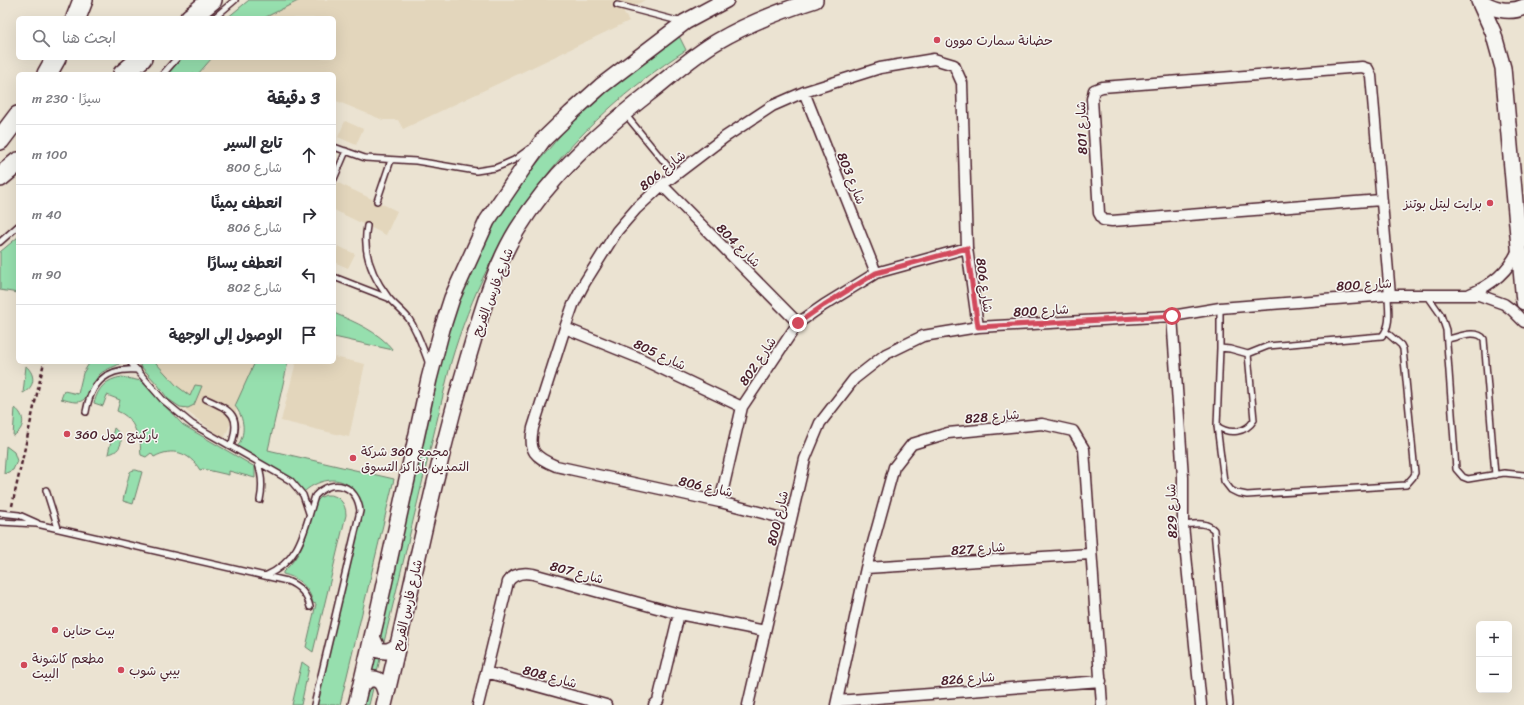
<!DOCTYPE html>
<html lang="ar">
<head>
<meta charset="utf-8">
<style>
  :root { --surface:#fff; --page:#f7f7f7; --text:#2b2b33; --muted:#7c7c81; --line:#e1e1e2 }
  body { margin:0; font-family:Sriracha,"Playpen Sans Arabic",sans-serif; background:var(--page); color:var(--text); direction:rtl }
  .controls { position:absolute; right:12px; bottom:12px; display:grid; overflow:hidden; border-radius:6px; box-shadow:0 4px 16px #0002 }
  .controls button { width:36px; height:36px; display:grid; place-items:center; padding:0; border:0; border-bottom:1px solid var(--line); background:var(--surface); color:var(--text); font:20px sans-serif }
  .stop { position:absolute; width:12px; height:12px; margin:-9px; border:3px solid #d1495b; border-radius:50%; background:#fff }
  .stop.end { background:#d1495b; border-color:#fff; box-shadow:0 1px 4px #0008 }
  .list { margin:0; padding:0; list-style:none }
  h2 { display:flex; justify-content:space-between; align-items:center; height:52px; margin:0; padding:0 16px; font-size:17px }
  h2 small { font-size:13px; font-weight:400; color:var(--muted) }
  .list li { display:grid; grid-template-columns:26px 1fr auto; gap:12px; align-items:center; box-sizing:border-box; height:60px; padding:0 16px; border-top:1px solid var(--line) }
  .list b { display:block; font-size:15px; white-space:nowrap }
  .list p { margin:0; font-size:13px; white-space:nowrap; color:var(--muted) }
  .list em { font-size:13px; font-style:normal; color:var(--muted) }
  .icon { flex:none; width:22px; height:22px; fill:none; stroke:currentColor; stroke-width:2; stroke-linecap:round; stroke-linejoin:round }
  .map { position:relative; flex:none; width:1524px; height:705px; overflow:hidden; direction:ltr }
  .search { position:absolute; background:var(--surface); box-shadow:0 4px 16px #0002; left:16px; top:16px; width:320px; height:44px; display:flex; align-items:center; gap:10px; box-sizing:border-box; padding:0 14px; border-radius:6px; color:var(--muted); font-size:15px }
  .panel { position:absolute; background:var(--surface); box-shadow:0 4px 16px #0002; left:16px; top:72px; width:320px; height:292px; border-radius:6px; direction:rtl }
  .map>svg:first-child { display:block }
</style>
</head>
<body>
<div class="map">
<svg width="1524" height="705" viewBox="0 0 1524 705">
  <rect width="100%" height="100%" fill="#ebe3d2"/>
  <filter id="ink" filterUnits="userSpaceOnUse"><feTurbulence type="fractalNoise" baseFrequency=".025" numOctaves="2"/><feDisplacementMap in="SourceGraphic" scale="8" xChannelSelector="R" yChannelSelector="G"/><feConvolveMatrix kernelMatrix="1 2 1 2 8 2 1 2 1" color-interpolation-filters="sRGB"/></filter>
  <g filter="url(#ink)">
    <path fill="#e3d6bc" d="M 298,0 L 645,0 L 623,12 L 629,21 L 403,129 L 398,120 L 383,120 L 334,100 L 334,74 L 199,74 L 213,58 L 334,58 L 334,18 L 263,18 Z
      M 345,121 L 363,129 L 356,145 L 338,137 Z
      M 334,181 L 397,211 L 386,235 L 334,210 Z
      M 338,246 L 355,254 L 348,268 L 334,262 L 334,256 Z
      M 334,357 L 365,364 L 349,437 L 281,421 L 296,362 L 334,362 Z
      M 133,362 L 257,362 L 224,439 L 173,401 Z"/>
    <path fill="#96dfae" stroke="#707f6c" d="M 249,0 L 300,0 L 264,18 L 227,18 Z
      M 679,36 L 686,50 C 570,125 490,229 451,362 L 369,705 L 354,705 L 450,320 L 488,235 L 510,199 L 529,173 L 563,132 L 606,90 Z
      M 178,58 L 212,58 L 198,74 L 164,74 Z
      M 18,237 L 18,293 L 0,290 L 0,252 Z
      M 334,313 C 355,322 379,332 393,350 L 334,337 Z
      M 90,362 L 122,362 C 116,367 107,368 100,374 C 92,382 89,403 76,402 C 71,402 66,400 61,399 L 64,391 L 78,394 L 83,373 Z
      M 137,362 L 155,362 L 177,386 L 190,396 L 195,385 L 202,386 L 194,405 L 188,408 L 180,407 L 168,399 L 158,385 Z
      M 255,362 L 288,362 L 268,450 L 394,479 L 340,705 L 316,705 L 361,518 C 358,510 357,498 353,491 C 342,472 314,481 303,493 L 288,477 L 281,472 L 237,447 C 246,434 245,419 235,406 Z
      M 26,366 C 36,375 35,387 23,393 Z
      M 122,377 L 141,381 L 183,425 L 255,467 L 255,478 L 229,471 L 229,475 L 203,469 L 200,470 C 189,452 172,447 154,457 L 151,453 L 146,457 L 141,455 C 140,451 141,447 140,442 C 135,428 132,417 117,411 L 120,400 L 107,395 L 103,406 L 94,403 C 98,388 106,379 122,377 Z
      M 15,408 C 26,416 25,429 13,436 Z
      M 114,428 C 126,437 122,452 108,454 Z
      M 6,446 L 14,452 L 17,461 L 13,470 L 4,474 Z
      M 136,470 L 142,472 L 133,504 L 123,501 C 123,499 129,474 130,472 C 132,470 134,470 136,470 Z
      M 326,495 C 338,494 346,503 346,515 L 313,652 L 306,647 L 316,604 L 313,603 C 310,588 298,577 283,574 L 283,572 C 305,552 307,531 315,503 L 321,497 Z
      M 302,662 L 309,667 L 301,705 L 292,705 Z"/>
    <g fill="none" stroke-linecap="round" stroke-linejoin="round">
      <g stroke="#4a1f2b" stroke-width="8">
        <path id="lane" d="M 617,5 L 682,22
          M 214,18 L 235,0
          M 163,74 L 177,58
          M 625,114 L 675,175
          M 334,147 L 365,158 L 416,161 L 476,171 L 495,168 L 505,164 L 514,160 L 529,149
          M 334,179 L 346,151
          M 377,201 L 391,160
          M 367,226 C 362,252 372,276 388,297 C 394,305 403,311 409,319 C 418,332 423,349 429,364
          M 0,242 L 18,226
          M 334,277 L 388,298
          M 1427,295 L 1441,315 L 1446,330 L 1456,469 L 1463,477 L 1468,479 L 1504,473 L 1524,475
          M 1220,308 L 1220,348 L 1217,426 C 1229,435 1246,433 1254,420 L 1248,354
          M 1448,339 C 1458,337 1477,329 1484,339 L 1495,475
          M 1220,348 L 1230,349 L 1248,354 L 1268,346 L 1382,336 C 1392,325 1388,309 1388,295
          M 130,362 L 163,400 L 192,424 L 291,481 L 303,495 L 309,513
          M 206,399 C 233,411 241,416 231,446
          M 86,412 C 91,382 107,367 138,370
          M 1217,426 L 1224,481 L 1231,490 L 1237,493 L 1247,495 L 1406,485 L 1413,477 L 1415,473 L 1403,349 L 1401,345 L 1386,332
          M 257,461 C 262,474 263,486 260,500
          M 46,490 L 58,528
          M 0,513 L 19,515 L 37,523
          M 0,522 L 37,524 L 287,581 C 300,586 307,594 310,607
          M 1183,525 C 1194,524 1206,521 1214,530 L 1230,705
          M 265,576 C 301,560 304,531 315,496 C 333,477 357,485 360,511 L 314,705"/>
      </g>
      <g stroke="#4a1f2b" stroke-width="13">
        <path id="street" d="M 804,92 L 876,273
          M 662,185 L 798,323
          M 1381,200 L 1112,221 L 1103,220 L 1099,213 L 1092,99 L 1094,90 L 1102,87 L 1362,67 L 1368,69 L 1371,76 L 1390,295
          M 1470,294 C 1492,285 1508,272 1518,250
          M 1172,316 L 1183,477 L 1183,525 L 1201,705
          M 565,328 L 637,357 L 742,407
          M 720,502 L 742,407 L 798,323 L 824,305 L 876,273 L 967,248
          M 790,520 L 720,502 L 556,466 C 535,457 528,452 533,428 L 565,328 L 573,305 L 585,282 L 617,231 L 636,209 L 662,185 L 725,137 L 772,106 L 804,92 L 880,68 L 934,59 L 954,65 L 962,83 L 967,248 L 978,327
          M 866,568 L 1090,554
          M 486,672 L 606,705
          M 837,701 L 1101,681
          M 478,705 L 508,582 C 514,573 523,572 533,574 L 679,614 L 765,631
          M 654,705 L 658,701 L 679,614
          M 748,705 L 805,459 L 820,423 L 854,379 L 886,354 L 923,336 L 978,327 L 1172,316 L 1220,308 L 1388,295 L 1479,295 L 1504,304 L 1512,310 L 1524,322
          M 836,705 L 866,568 L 894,467 L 912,444 L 948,433 L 1042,424 L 1073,431 L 1084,449 L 1102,705"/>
      </g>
      <g stroke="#4a1f2b" stroke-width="18">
        <path id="secondary" d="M 1479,0 C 1491,9 1509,14 1524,7
          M 1479,1 L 1493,32 L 1503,68 L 1524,302
          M 372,637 L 378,650 C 387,652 391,651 398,645
          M 360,687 L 369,679 C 381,677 384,686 386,696
          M 356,705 L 377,616 L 429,379 L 442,329 L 452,298 L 487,221 L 528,161 L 543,140 L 571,113 L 601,86 L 685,22 L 726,0
          M 384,705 C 412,589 434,472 468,358 C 481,315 493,269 517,230 C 550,176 598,133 648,94 C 671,76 692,56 718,41 C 747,24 783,10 815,0"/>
      </g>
      <g stroke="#4a1f2b" stroke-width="22">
        <path id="highway" d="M 76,18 L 83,0
          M 190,18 L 212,0
          M 47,74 L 56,58
          M 123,74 L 142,58
          M 0,140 L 18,116
          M 0,177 L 18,162"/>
      </g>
      <path stroke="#4a1f2b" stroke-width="2.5" stroke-dasharray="4 3" stroke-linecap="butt" d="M 12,506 L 44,362"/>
      <use href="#lane" stroke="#f6f6f2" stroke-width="5"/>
      <use href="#street" stroke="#f6f6f2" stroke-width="10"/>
      <use href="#secondary" stroke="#f6f6f2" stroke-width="15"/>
      <use href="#highway" stroke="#f6f6f2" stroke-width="19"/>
    </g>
  </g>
  <g fill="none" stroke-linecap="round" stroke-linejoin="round" filter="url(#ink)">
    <path stroke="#d1495b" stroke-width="5" d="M 798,323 L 824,305 L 876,273 L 967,248 L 978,327 L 1172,316"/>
  </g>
  <g fill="#d1495b" stroke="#f6f6f2" stroke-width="1.5">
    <circle cx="937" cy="40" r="4"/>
    <circle cx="1490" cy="203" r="4"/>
    <circle cx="67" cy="434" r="4"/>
    <circle cx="353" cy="458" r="4"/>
    <circle cx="55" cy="630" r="4"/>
    <circle cx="24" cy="665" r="4"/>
    <circle cx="121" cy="670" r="4"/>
  </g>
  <g text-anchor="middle" stroke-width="3" stroke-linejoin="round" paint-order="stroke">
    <g font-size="13" fill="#4a1f2b" stroke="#f6f6f2" text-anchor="start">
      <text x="945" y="45">حضانة سمارت موون</text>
      <text x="1482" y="208" text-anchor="end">برايت ليتل بوتنز</text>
      <text x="75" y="439">باركينج مول 360</text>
      <text x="361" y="456">مجمع 360 شركة<tspan x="361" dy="15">التمدين لمراكز التسوق</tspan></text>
      <text x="63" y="635">بيت حناين</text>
      <text x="32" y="663">مطعم كاشونة<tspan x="32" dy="15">البيت</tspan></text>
      <text x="129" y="675">بيبي شوب</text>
    </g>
    <g font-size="13" fill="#4a1f2b" stroke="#f6f6f2">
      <text transform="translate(1081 128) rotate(-92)" y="5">شارع 801</text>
      <text transform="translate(662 170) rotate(-39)" y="5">شارع 806</text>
      <text transform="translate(852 178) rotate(68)" y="5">شارع 803</text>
      <text transform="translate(739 245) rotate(45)" y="5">شارع 804</text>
      <text transform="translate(1364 284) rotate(-3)" y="5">شارع 800</text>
      <text transform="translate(985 285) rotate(82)" y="5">شارع 806</text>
      <text transform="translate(492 292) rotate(-69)" y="5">شارع فارس الفريح</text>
      <text transform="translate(1041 310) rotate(-3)" y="5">شارع 800</text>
      <text transform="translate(660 354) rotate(25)" y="5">شارع 805</text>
      <text transform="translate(757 361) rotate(-56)" y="5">شارع 802</text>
      <text transform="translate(992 416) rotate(-5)" y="5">شارع 828</text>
      <text transform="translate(706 486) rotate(13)" y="5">شارع 806</text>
      <text transform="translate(1171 511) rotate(-92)" y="5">شارع 829</text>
      <text transform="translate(777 518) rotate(-77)" y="5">شارع 800</text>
      <text transform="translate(978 548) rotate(-4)" y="5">شارع 827</text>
      <text transform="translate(577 572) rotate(15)" y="5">شارع 807</text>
      <text transform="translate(407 605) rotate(-77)" y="5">شارع فارس الفريح</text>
      <text transform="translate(550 676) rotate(15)" y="5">شارع 808</text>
      <text transform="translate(968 678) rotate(-4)" y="5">شارع 826</text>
    </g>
  </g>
</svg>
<div class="controls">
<button>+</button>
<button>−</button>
</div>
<div class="stop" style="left:1172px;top:316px"></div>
<div class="stop end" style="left:798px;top:323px"></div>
<div class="search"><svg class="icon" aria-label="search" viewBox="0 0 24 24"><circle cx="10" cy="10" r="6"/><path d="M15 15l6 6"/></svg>ابحث هنا</div>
<section class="panel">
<h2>3 دقيقة<small>سيرًا · 230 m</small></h2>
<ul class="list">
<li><svg class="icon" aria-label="ahead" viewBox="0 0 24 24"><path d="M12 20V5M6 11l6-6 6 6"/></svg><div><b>تابع السير</b><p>شارع 800</p></div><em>100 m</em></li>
<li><svg class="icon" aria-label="right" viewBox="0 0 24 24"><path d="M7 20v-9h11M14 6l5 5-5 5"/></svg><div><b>انعطف يمينًا</b><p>شارع 806</p></div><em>40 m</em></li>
<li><svg class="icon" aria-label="left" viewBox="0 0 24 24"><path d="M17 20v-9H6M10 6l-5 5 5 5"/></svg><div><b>انعطف يسارًا</b><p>شارع 802</p></div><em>90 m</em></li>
<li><svg class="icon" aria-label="arrive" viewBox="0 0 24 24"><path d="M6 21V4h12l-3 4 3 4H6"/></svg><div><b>الوصول إلى الوجهة</b></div></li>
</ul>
</section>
</div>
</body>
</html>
